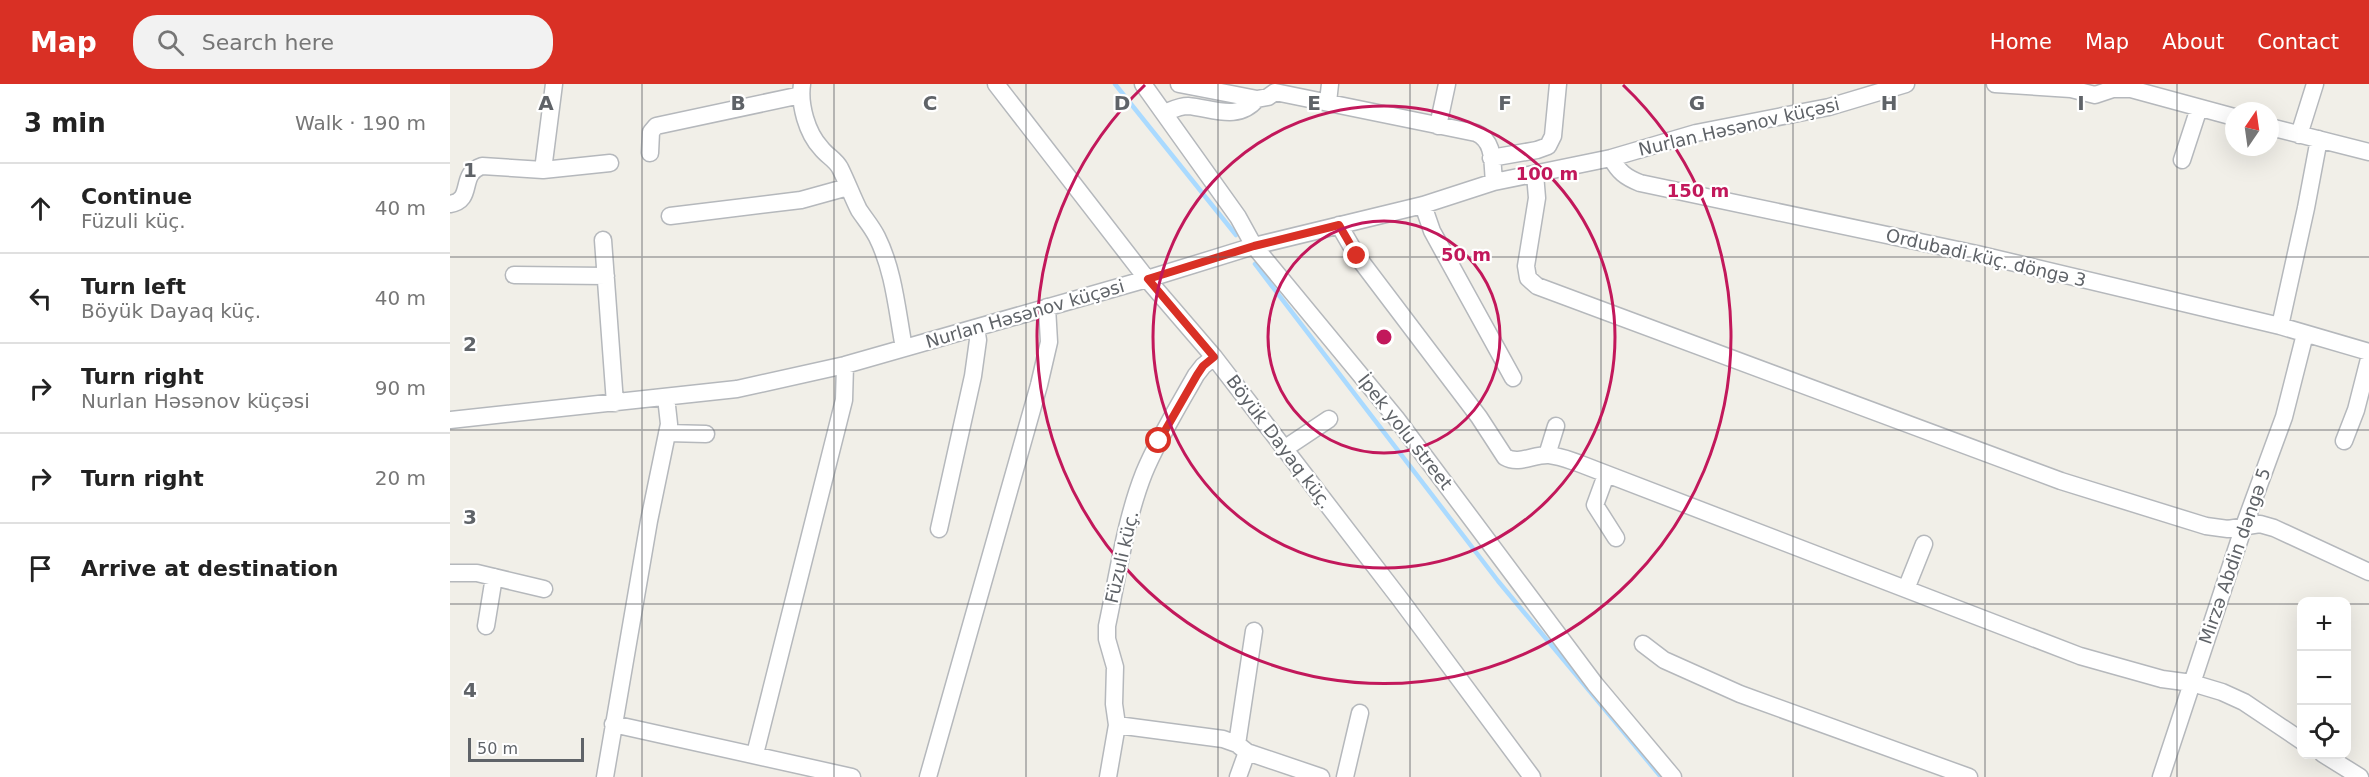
<!DOCTYPE html>
<html lang="en">
<head>
<meta charset="utf-8">
<style>
  :root { --surface:#fff; --page:#f2f2f2; --text:#222; --muted:#767676; --line:#e0e0e0; --accent:#d93025 }
  body { margin:0; font-family:"DejaVu Sans",sans-serif; background:var(--page); color:var(--text) }
  .controls { position:absolute; right:18px; bottom:18px; display:grid; overflow:hidden; border-radius:12px; box-shadow:0 6px 24px #0002 }
  .controls button { width:54px; height:54px; display:grid; place-items:center; padding:0; border:0; border-bottom:2px solid var(--line); background:var(--surface); color:var(--text); font:30px sans-serif }
  .compass { position:absolute; left:1775px; top:18px; width:54px; height:54px; border-radius:50%; background:var(--surface); box-shadow:0 6px 24px #0002; rotate:13deg }
  .scale { position:absolute; left:18px; bottom:15px; width:116px; box-sizing:border-box; padding-left:6px; border:3px solid #5f6368; border-top:0; font-size:16px; line-height:21px; white-space:nowrap; color:#5f6368; -webkit-text-stroke:4px #fff; paint-order:stroke }
  .stop { position:absolute; width:18px; height:18px; margin:-14px; border:4px solid #d93025; border-radius:50%; background:#fff }
  .stop.end { background:#d93025; border-color:#fff; box-shadow:0 2px 6px #0008 }
  .list { margin:0; padding:0; list-style:none }
  h2 { display:flex; justify-content:space-between; align-items:center; height:78px; margin:0; padding:0 24px; font-size:26px }
  h2 small { font-size:20px; font-weight:400; color:var(--muted) }
  .list li { display:grid; grid-template-columns:39px 1fr auto; gap:18px; align-items:center; box-sizing:border-box; height:90px; padding:0 24px; border-top:2px solid var(--line) }
  .list b { display:block; font-size:22px; white-space:nowrap }
  .list p { margin:0; font-size:20px; white-space:nowrap; color:var(--muted) }
  .list em { font-size:20px; font-style:normal; color:var(--muted) }
  .icon { flex:none; width:33px; height:33px; fill:none; stroke:currentColor; stroke-width:2; stroke-linecap:round; stroke-linejoin:round }
  .map { position:relative; flex:none; width:1919px; height:693px; overflow:hidden }
  header { display:flex; align-items:center; gap:36px; box-sizing:border-box; height:84px; padding:0 30px; background:var(--accent); color:#fff }
  header strong { font-size:28px }
  nav { display:flex; gap:33px; margin-inline-start:auto; font-size:21px }
  .search { width:420px; height:54px; background:var(--page); display:flex; align-items:center; gap:15px; box-sizing:border-box; padding:0 21px; border-radius:24px; color:var(--muted); font-size:22px }
  main { display:flex }
  aside { flex:1; background:var(--surface) }
  .map>svg:first-child { display:block }
</style>
</head>
<body>
<header>
<strong>Map</strong>
<div class="search"><svg class="icon" aria-label="search" viewBox="0 0 24 24"><circle cx="10" cy="10" r="6"/><path d="M15 15l6 6"/></svg>Search here</div>
<nav><a>Home</a><a>Map</a><a>About</a><a>Contact</a></nav>
</header>
<main>
<aside>
<h2>3 min<small>Walk · 190 m</small></h2>
<ul class="list">
<li><svg class="icon" aria-label="ahead" viewBox="0 0 24 24"><path d="M12 20V5M6 11l6-6 6 6"/></svg><div><b>Continue</b><p>Füzuli küç.</p></div><em>40 m</em></li>
<li><svg class="icon" aria-label="left" viewBox="0 0 24 24"><path d="M17 20v-9H6M10 6l-5 5 5 5"/></svg><div><b>Turn left</b><p>Böyük Dayaq küç.</p></div><em>40 m</em></li>
<li><svg class="icon" aria-label="right" viewBox="0 0 24 24"><path d="M7 20v-9h11M14 6l5 5-5 5"/></svg><div><b>Turn right</b><p>Nurlan Həsənov küçəsi</p></div><em>90 m</em></li>
<li><svg class="icon" aria-label="right" viewBox="0 0 24 24"><path d="M7 20v-9h11M14 6l5 5-5 5"/></svg><div><b>Turn right</b></div><em>20 m</em></li>
<li><svg class="icon" aria-label="arrive" viewBox="0 0 24 24"><path d="M6 21V4h12l-3 4 3 4H6"/></svg><div><b>Arrive at destination</b></div></li>
</ul>
</aside>
<div class="map">
<svg width="1919" height="693" viewBox="0 0 1919 693">
  <rect width="100%" height="100%" fill="#f1efe8"/>
  <g fill="none" stroke-linecap="round" stroke-linejoin="round">
    <path stroke="#aadaff" stroke-width="4.5" d="M 665,0 L 786,151
      M 805,180 L 1048,497 L 1211,693"/>
    <g stroke="#b5b8bc" stroke-width="19">
      <path id="street" d="M 352,0 C 349,21 357,49 371,64 C 377,72 385,75 390,84 C 397,98 402,112 409,126 C 415,135 422,143 427,153 C 444,187 447,227 454,264
        M 546,0 L 697,195 L 764,273 L 950,515 L 1082,693
        M 693,0 L 788,133 L 804,162 L 946,334 L 1145,600 L 1223,693
        M 729,0 L 807,15 L 818,13 L 825,8 L 1026,49 C 1045,57 1042,80 1044,98
        M 1545,0 L 1621,5 L 1645,11 L 1663,5 L 1681,5 L 1784,33
        M 878,18 L 880,0
        M 714,29 C 722,26 729,22 738,22 C 762,24 788,38 807,15
        M 988,42 L 997,0
        M 1820,43 L 1919,68
        M 1849,51 L 1865,0
        M 200,69 L 201,48 L 206,42 L 351,11
        M 1041,74 L 1087,66 L 1098,62 L 1103,52 L 1108,0
        M 1161,74 C 1169,88 1175,93 1190,99 L 1527,170 L 1830,242 L 1919,268
        M 1732,76 L 1749,24
        M 93,86 L 104,0
        M 1085,90 L 1087,114 L 1076,182 L 1078,194 L 1087,202 L 1611,397 L 1756,442 L 1778,445 L 1810,440 L 1824,444 L 1919,488
        M 0,120 C 25,116 8,90 32,82 L 93,86 L 160,79
        M 973,121 L 982,147 L 1063,294
        M 220,132 L 351,116 L 398,103
        M 889,141 L 907,172 L 1029,333 L 1055,373 C 1069,381 1084,370 1099,371 C 1109,372 1119,376 1128,379 L 1630,572 L 1712,595 L 1742,599 L 1772,608 L 1794,618 L 1852,657
        M 153,156 L 165,319
        M 64,191 L 156,192
        M 1830,242 L 1856,124 L 1869,55
        M 0,336 L 287,305 L 395,281 L 697,195 L 804,162 L 973,121 L 1044,98 L 1161,74 L 1246,49 L 1379,23 L 1456,0
        M 217,349 L 256,350
        M 1894,357 L 1906,326 L 1919,275
        M 834,365 L 879,335
        M 1097,371 L 1106,342
        M 1156,391 L 1145,421 L 1166,454
        M 489,445 L 523,292 L 528,256 L 526,244
        M 0,489 L 27,489 L 94,505
        M 1456,505 L 1474,460
        M 36,542 L 44,493
        M 1193,560 L 1214,576 L 1290,610 L 1519,693
        M 163,640 L 402,693
        M 667,641 L 773,655 L 787,660 L 797,668 L 871,693
        M 787,660 L 804,547
        M 305,670 L 394,316 L 395,281
        M 1873,670 L 1910,693
        M 155,693 L 199,437 L 219,340 L 216,313
        M 478,693 L 589,301 L 599,258 L 597,223
        M 658,693 L 667,641 L 664,620 L 665,583 L 657,555 L 657,542 C 668,491 675,437 694,389 C 708,355 728,323 746,291 L 753,282 L 764,273
        M 788,693 L 797,668
        M 895,693 L 910,629
        M 1711,693 L 1794,442 L 1834,333 L 1855,250"/>
    </g>
    <use href="#street" stroke="#fff" stroke-width="16"/>
  </g>
  <g fill="none" stroke-linecap="round" stroke-linejoin="round">
    <path stroke="#d93025" stroke-width="8" d="M 709,357 L 747,291 L 753,282 L 764,273 L 698,195 L 804,162 L 889,141 L 907,172"/>
  </g>
  <path fill="none" stroke="#5f6368" stroke-width="1.5" stroke-opacity="0.55" d="M 192,0 L 192,693M 384,0 L 384,693M 576,0 L 576,693M 768,0 L 768,693M 960,0 L 960,693M 1151,0 L 1151,693M 1343,0 L 1343,693M 1535,0 L 1535,693M 1727,0 L 1727,693M 0,173 L 1919,173M 0,346 L 1919,346M 0,520 L 1852,520M 1896,520 L 1919,520"/>
  <g fill="none" stroke="#c2185b" stroke-width="3">
    <circle cx="934" cy="253" r="116"/>
    <circle cx="934" cy="253" r="231"/>
    <path d="M1173 1A347 347 0 1 1 695 1"/>
  </g>
  <g text-anchor="middle" stroke-width="4.5" stroke-linejoin="round" paint-order="stroke">
    <g font-size="18" fill="#5f6368" stroke="#fff">
      <text transform="translate(1289 43) rotate(-13)" y="6">Nurlan Həsənov küçəsi</text>
      <text transform="translate(1536 174) rotate(13)" y="6">Ordubadi küç. döngə 3</text>
      <text transform="translate(575 230) rotate(-16)" y="6">Nurlan Həsənov küçəsi</text>
      <text transform="translate(955 348) rotate(52)" y="6">İpek yolu street</text>
      <text transform="translate(829 358) rotate(53)" y="6">Böyük Dayaq küç.</text>
      <text transform="translate(1785 472) rotate(-71)" y="6">Mirzə Abdin dəngə 5</text>
      <text transform="translate(672 473) rotate(-77)" y="6">Füzuli küç.</text>
    </g>
  </g>
  <g font-size="20" text-anchor="middle" font-weight="bold" fill="#5f6368" stroke="#fff" stroke-width="4.5" stroke-linejoin="round" paint-order="stroke">
    <text x="96" y="26">A</text>
    <text x="288" y="26">B</text>
    <text x="480" y="26">C</text>
    <text x="672" y="26">D</text>
    <text x="864" y="26">E</text>
    <text x="1055" y="26">F</text>
    <text x="1247" y="26">G</text>
    <text x="1439" y="26">H</text>
    <text x="1631" y="26">I</text>
    <text x="20" y="93">1</text>
    <text x="20" y="267">2</text>
    <text x="20" y="440">3</text>
    <text x="20" y="613">4</text>
  </g>
  <circle cx="934" cy="253" r="9" fill="#c2185b" stroke="#fff" stroke-width="3"/>
  <g font-size="18" text-anchor="middle" font-weight="bold" fill="#c2185b" stroke="#fff" stroke-width="4.5" stroke-linejoin="round" paint-order="stroke">
    <text x="1097" y="96">100 m</text>
    <text x="1248" y="113">150 m</text>
    <text x="1016" y="177">50 m</text>
  </g>
</svg>
<div class="controls">
<button>+</button>
<button>−</button>
<button><svg class="icon" aria-label="locate" viewBox="0 0 24 24"><circle cx="12" cy="12" r="6"/><path d="M12 2v4M12 18v4M2 12h4M18 12h4"/></svg></button>
</div>
<svg class="compass" viewBox="-18 -18 36 36"><path d="M0-13l5 13h-10z" fill="#e53935"/><path d="M0 13l5-13h-10z" fill="#767676"/></svg>
<div class="scale">50 m</div>
<div class="stop" style="left:709px;top:357px"></div>
<div class="stop end" style="left:907px;top:172px"></div>
</div>
</main>
</body>
</html>
